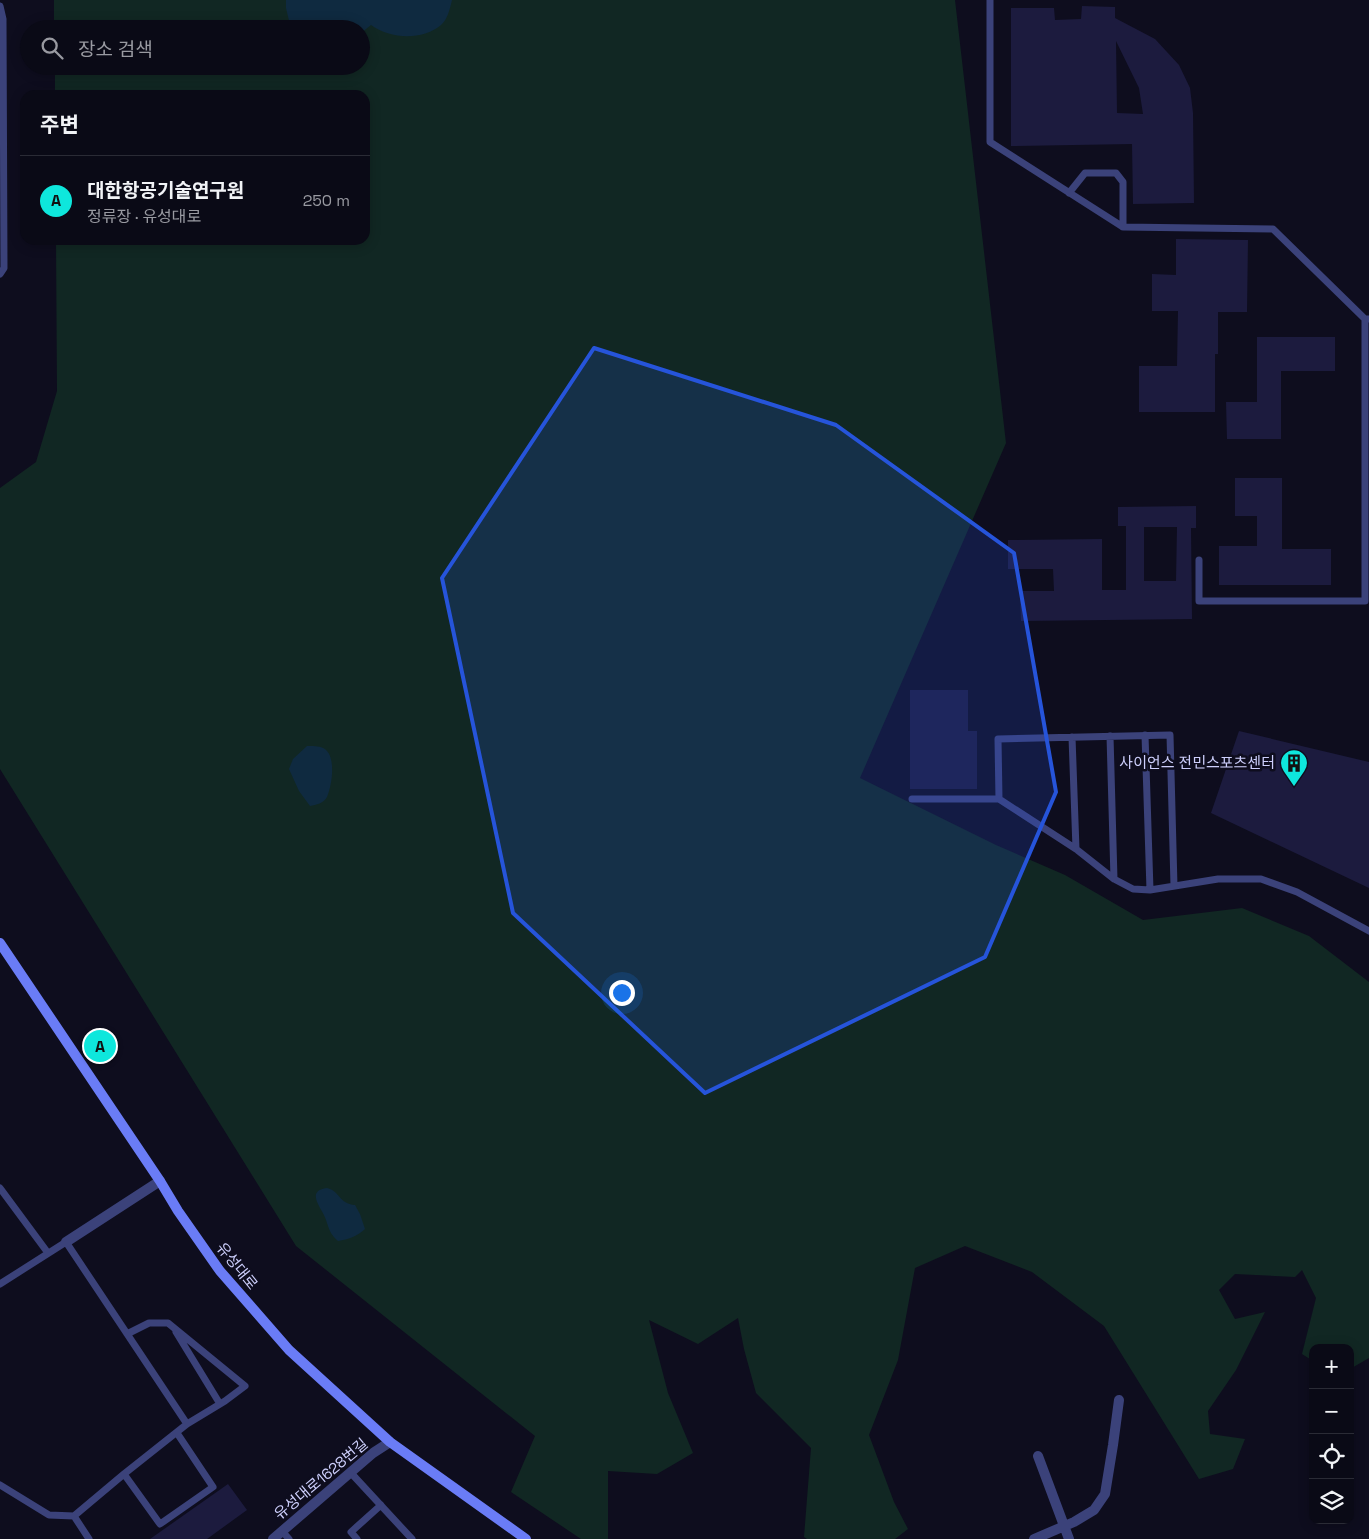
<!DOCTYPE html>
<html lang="ko">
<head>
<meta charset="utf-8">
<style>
  :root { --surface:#0a0a16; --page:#181823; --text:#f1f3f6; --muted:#999aa1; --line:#2a2b35; --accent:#0ee7dc }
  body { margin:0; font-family:"Space Grotesk","Noto Sans KR",sans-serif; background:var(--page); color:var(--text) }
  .controls { position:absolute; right:15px; bottom:15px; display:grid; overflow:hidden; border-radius:10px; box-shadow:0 2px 12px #0003 }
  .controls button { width:45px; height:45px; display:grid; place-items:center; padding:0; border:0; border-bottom:1px solid var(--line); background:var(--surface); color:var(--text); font:25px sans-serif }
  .you { position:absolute; left:621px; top:992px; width:18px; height:18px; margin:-12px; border:4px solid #fff; border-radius:50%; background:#1a73e8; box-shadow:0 0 0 8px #1a73e833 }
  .badge { display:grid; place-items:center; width:32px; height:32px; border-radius:50%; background:var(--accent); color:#111; font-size:16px; font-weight:700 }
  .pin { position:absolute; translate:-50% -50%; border:2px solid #fff; box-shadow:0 1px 5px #0006 }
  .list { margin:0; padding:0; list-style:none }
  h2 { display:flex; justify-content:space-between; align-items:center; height:65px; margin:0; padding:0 20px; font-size:21px }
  h2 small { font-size:16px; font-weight:400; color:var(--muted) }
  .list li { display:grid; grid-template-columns:32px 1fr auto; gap:15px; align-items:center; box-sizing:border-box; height:90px; padding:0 20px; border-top:1px solid var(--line) }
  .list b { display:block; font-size:19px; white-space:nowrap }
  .list p { margin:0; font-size:16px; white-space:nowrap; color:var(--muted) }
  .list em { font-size:16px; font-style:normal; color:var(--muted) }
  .icon { flex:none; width:28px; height:28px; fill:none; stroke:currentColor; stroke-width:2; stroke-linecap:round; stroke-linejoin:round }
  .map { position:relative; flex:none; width:1369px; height:1539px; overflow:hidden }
  .search { position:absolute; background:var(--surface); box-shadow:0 2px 12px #0003; left:20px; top:20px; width:350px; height:55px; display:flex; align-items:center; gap:12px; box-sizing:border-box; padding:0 18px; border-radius:28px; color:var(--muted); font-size:19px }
  .panel { position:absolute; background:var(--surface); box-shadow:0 2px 12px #0003; left:20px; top:90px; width:350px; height:155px; border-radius:15px }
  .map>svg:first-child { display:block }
</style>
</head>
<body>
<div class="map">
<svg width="1369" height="1539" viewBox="0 0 1369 1539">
  <rect width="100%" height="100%" fill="#0e0d1e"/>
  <path fill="#112723" d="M 54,0 L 955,0 L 1006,443 L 860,778 L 996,845 L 1065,875 L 1143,920 L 1242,908 L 1309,936 L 1369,982 L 1369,1358 L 1350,1369 L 1350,1348 L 1313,1348 L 1313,1361 L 1302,1354 L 1316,1298 L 1302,1270 L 1295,1277 L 1235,1274 L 1219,1290 L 1235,1319 L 1265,1312 L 1236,1370 L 1208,1411 L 1210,1434 L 1245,1439 L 1233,1469 L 1199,1479 L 1104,1326 L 1032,1272 L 965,1246 L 915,1268 L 898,1360 L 869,1435 L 894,1502 L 908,1529 L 895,1539 L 807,1539 L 804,1537 L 811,1448 L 756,1393 L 744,1349 L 738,1318 L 698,1344 L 649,1320 L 668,1393 L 693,1453 L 657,1474 L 608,1471 L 608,1539 L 581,1539 L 511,1492 L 535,1436 L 296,1246 L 0,769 L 0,488 L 36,462 L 57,391 L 56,240 L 365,240 L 365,95 L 55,95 L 55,66 L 361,66 L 361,29 L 54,29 Z"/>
  <path fill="#0f2a40" d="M 286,0 L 452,0 C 450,8 448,19 441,25 C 422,41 390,39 371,25 L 361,33 L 361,29 L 291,29 L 286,8 Z
    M 307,746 C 312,746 319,746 323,748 C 337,754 332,786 327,797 C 324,803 316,805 310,806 L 299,791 L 289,769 L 293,759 Z
    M 327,1188 C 340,1191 339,1204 355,1205 L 360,1214 L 365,1229 C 356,1237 349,1239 338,1241 C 330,1234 329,1229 326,1220 C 323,1209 304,1191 327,1188 Z"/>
  <path fill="#1c1b3e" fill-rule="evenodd" d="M 1082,6 L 1115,7 L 1115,18 L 1155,39 L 1179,65 L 1190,88 L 1193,113 L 1194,203 L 1133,204 L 1132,144 L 1011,146 L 1011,8 L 1054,8 L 1055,20 L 1081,19 ZM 1116,41 L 1139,88 L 1143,114 L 1117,113 Z
    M 1176,239 L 1248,240 L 1247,312 L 1218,312 L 1218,354 L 1215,354 L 1215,412 L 1139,412 L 1139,366 L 1177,366 L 1178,311 L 1152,311 L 1152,274 L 1176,275 Z
    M 1257,337 L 1335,337 L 1335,371 L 1281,371 L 1281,439 L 1227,439 L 1226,402 L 1257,402 Z
    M 1235,478 L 1282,478 L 1282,549 L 1331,549 L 1331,585 L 1219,585 L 1219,546 L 1257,546 L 1257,516 L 1235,516 Z
    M 1196,506 L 1196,528 L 1191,528 L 1192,619 L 1021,621 L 1020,591 L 1054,591 L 1053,569 L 1008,569 L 1008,540 L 1102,539 L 1102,590 L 1126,590 L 1126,526 L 1118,526 L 1118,507 ZM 1144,527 L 1177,527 L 1176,581 L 1144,581 Z
    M 910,690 L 968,690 L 968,731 L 977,731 L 977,789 L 910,789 Z
    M 1239,731 L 1369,762 L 1369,888 L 1211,813 Z
    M 228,1484 L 247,1510 L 207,1539 L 150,1539 Z"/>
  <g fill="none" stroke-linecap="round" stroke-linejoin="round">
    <path stroke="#3b427a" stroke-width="7" d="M 990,0 L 990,142 L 1123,227 L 1273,229 L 1365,319 L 1369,319
      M 0,6 L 3,19
      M 0,19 L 3,19 L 4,268 L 0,274
      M 1069,193 L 1085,173 L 1116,173 L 1123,182 L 1123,227
      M 1199,560 L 1199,601 L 1365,601 L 1365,319
      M 1145,735 L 1150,890
      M 1110,736 L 1114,879
      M 1072,737 L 1076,849
      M 912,799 L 999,799 L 1076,849 L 1114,879 L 1133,889 L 1150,890 L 1218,879 L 1261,879 L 1297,892 L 1369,931
      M 999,799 L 998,739 L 1170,735 L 1174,886
      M 0,1188 L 48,1253
      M 0,1284 L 66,1242 L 187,1424 L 124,1474 L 74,1516 L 49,1515 L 0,1485
      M 176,1332 L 220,1404
      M 127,1334 L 149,1323 L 168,1323 L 245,1386 L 225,1401 L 187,1424
      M 351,1473 L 412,1539
      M 124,1474 L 160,1524 L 213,1487 L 177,1433
      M 74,1516 L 89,1539
      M 282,1531 L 289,1539
      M 357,1539 L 351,1532 L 381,1505"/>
    <path stroke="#3b427a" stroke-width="10" d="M 66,1242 L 160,1181
      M 1038,1456 L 1069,1539
      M 273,1539 L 373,1453 L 390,1442
      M 1034,1539 L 1074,1522 L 1094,1510 L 1105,1494 L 1113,1445 L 1119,1400"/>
    <path stroke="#6a7cf6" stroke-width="10" d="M 0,943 L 160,1181 L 178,1211 L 220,1271 L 289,1350 L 390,1442 L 526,1539"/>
  </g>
  <path fill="#2654da" fill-opacity="0.2" stroke="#2654da" stroke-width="4" stroke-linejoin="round" d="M 594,348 L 836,425 L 1014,553 L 1056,792 L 985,957 L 705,1093 L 513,913 L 442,578 Z"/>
  <defs>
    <g id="building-pin" transform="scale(1.4375)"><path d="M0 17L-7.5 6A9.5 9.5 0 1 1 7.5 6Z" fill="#0ee7dc" stroke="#0e0d1e"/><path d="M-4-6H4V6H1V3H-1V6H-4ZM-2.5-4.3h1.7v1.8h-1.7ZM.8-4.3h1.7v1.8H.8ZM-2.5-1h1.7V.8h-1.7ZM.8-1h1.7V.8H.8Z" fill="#111"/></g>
  </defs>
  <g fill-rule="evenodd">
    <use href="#building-pin" x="1294" y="763"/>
  </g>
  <g text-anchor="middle" stroke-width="5" stroke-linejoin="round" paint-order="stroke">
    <g font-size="15" fill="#cdcffc" stroke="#0e0d1e" text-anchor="end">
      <text x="1275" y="768">사이언스 전민스포츠센터</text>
    </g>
    <g font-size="15" fill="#cdcffc" stroke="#0e0d1e">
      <text transform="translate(237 1266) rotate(51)" y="5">유성대로</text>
      <text transform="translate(321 1479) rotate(-40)" y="5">유성대로1628번길</text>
    </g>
  </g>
</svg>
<div class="controls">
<button>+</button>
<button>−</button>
<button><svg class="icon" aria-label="locate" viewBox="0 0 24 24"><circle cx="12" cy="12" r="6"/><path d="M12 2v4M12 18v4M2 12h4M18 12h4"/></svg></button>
<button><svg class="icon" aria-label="layers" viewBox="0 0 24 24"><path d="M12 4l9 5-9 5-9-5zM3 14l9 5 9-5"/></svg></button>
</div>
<div class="you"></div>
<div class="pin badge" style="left:100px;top:1046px">A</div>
<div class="search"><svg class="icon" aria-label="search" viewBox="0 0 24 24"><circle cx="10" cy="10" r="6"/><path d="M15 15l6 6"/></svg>장소 검색</div>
<section class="panel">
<h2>주변<small></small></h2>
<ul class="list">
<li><span class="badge">A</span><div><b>대한항공기술연구원</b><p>정류장 · 유성대로</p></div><em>250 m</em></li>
</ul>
</section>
</div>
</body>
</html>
